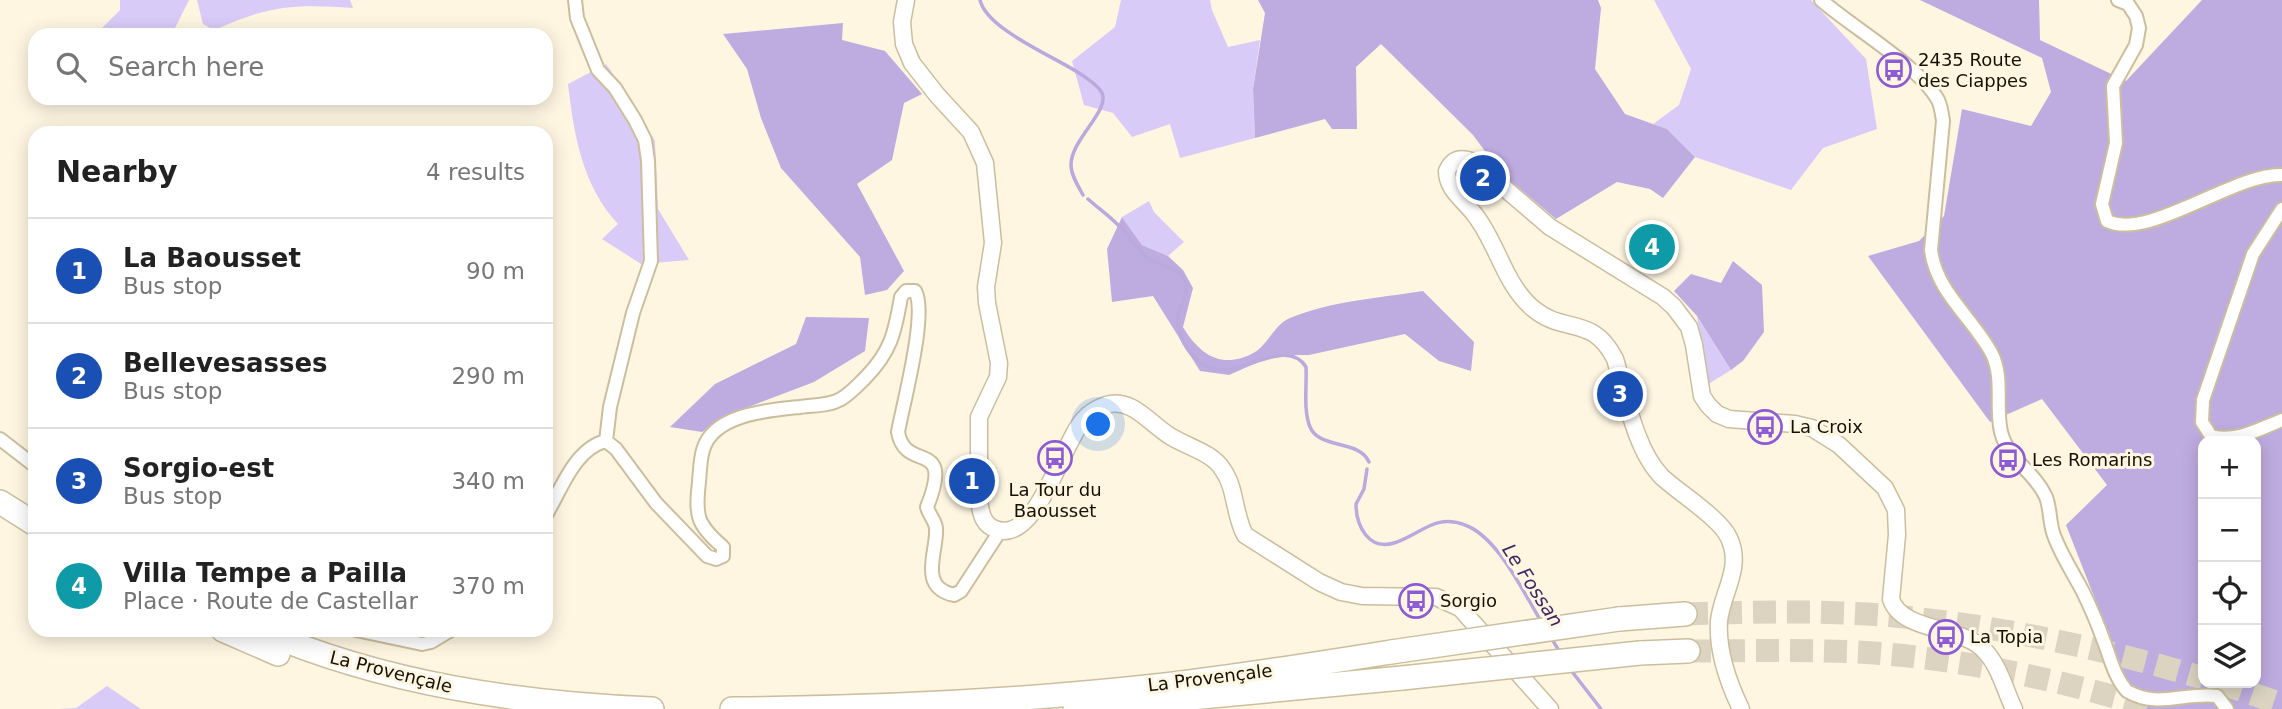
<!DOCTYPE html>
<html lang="en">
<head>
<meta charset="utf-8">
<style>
  :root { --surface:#fff; --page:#f6f6f6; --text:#222; --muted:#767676; --line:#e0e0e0; --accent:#db2777 }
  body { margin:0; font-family:"DejaVu Sans",sans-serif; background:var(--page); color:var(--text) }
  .controls { position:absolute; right:21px; bottom:21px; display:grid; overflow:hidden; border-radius:14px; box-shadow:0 4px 18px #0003 }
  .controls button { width:63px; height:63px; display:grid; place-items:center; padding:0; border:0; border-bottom:2px solid var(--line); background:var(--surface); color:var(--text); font:35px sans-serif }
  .you { position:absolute; left:1099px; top:425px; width:24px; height:24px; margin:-18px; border:5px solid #fff; border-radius:50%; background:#1a73e8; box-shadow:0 0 0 10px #1a73e833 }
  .badge { display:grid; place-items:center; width:46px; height:46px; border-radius:50%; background:var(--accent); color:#fff; font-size:23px; font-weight:700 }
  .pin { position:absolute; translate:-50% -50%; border:4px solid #fff; box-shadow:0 2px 7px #0006 }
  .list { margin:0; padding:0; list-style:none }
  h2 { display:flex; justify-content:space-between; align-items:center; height:91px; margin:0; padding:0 28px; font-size:30px }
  h2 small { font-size:23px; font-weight:400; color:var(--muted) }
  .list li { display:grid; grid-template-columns:46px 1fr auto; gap:21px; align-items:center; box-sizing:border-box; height:105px; padding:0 28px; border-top:2px solid var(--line) }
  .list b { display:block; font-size:26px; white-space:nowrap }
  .list p { margin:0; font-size:23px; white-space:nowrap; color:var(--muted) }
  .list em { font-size:23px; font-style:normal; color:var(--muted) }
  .icon { flex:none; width:38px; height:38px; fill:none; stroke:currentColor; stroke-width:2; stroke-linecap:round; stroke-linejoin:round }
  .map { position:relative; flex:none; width:2282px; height:709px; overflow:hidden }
  .search { position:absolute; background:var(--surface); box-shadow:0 4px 18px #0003; left:28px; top:28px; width:525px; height:77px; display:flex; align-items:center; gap:18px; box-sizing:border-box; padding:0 24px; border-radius:21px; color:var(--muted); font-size:26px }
  .panel { position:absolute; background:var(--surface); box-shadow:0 4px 18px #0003; left:28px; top:126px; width:525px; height:511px; border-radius:21px }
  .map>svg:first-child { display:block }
</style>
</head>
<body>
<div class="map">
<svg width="2282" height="709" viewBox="0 0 2282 709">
  <rect width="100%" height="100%" fill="#fff6e2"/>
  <path fill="#d9cbf8" d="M 120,0 L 189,0 L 174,30 L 168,35 L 95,35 L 120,10 Z
    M 197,0 L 350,0 L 353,8 C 297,4 269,5 217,29 L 210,28 L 203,24 Z
    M 1121,0 L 1210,0 L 1212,10 L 1228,47 L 1260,40 L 1253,89 L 1255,138 L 1180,158 L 1170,124 L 1132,137 L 1113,113 L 1084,105 L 1072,61 L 1115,27 Z
    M 1654,0 L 1811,0 L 1866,59 L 1877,129 L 1823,148 L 1791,190 L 1695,157 L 1667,129 L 1653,124 L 1679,105 L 1691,69 Z
    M 606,64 L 621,85 L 655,141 L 658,209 L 689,260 L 641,264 L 602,239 L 618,224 C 582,185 574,135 568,84 Z
    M 1149,201 L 1154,212 L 1184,242 L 1168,256 L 1142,245 L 1122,217 Z
    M 1697,316 L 1731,370 L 1707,385 Z
    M 107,686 L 141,709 L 58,709 L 76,708 Z"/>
  <path fill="#beace0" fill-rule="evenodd" d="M 1258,0 L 1598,0 L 1601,8 L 1595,69 L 1625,114 L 1667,129 L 1695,157 L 1663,198 L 1650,189 L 1617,182 L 1556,219 L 1502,174 L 1473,135 L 1381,44 L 1356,67 L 1357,129 L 1332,129 L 1325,119 L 1255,138 L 1253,89 L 1265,13 Z
    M 1920,0 L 2039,0 L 2040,40 L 2126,81 L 2202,0 L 2282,0 L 2282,709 L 2138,709 L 2066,525 L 2107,485 L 2042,399 L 1990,422 L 1868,256 L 1919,241 L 1944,216 L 1962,109 L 2031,126 L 2051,92 L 2042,58 ZM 2203,441 L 2256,441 L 2256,683 L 2203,683 Z
    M 843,23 L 842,40 L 885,51 L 922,94 L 904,103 L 892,160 L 857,184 L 904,271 L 887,290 L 865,295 L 860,257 L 781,168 L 761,118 L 747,69 L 723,34 Z
    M 1122,217 L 1142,245 L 1168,256 L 1183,270 L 1193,288 L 1183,327 C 1199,354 1222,371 1255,352 C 1268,344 1275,324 1290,318 C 1332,301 1378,298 1423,291 L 1474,342 L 1471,371 L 1439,361 L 1405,334 L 1309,355 L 1274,355 L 1229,375 L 1200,371 L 1153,296 L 1112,302 L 1107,249 Z
    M 1733,261 L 1762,285 L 1764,332 L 1743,361 L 1731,370 L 1697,316 L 1674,291 L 1691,274 L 1721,283 Z
    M 806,317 L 869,318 L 865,351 L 814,382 L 738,411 L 702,432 L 670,427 L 715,384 L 796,344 Z"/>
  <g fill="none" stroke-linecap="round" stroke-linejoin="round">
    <path stroke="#baa9dd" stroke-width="3.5" d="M 980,0 C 987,30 1056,57 1082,75 C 1089,80 1098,85 1102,93 C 1110,111 1071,139 1071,165 C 1071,175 1078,186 1083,195
      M 1088,199 C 1098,208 1108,215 1117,224 C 1127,233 1135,247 1145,256 C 1155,265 1180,267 1185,281 C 1189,292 1182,302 1179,312 C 1174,333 1188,356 1206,366 C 1236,383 1285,334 1306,367 C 1307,385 1303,410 1310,427 C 1320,450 1359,439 1369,462
      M 1367,469 L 1364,489 L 1356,504 C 1356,526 1369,551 1394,543 C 1420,535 1435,513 1465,525 C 1498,537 1523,592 1541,621
      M 1550,636 L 1561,654
      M 1570,669 L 1601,709"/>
    <path stroke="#dcd4c1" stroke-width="23" stroke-dasharray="23 11" stroke-linecap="butt" d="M 1685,614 C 1755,612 1824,610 1894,616 C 1999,626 2102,648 2203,678
      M 1688,651 C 1750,651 1812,649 1874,653 C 1969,660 2065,681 2156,709
      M 2220,683 L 2282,704"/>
    <g stroke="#ccbe9d" stroke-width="16">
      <path id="minor" d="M 575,0 L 577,18 L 598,70 L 615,88 L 635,120 L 645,140 L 648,161 L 651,261 L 633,313 L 610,407 L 606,441
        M 1821,0 C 1853,28 1918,65 1938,100 C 1941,106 1942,114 1943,121 L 1931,250 C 1936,292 1973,318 1992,354 C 2004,379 1995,406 2001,432 C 2008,460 2035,472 2046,497 C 2051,510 2049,525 2055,538 C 2062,556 2073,573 2082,590 C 2090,606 2097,622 2103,639 C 2110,656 2114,677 2127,691 C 2158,709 2183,692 2217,696 L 2227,709
        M 2118,0 L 2128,4 L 2136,16 L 2139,28 L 2136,45 L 2113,86 L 2116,143 L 2102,204 L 2107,221 C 2149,241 2234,173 2282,175
        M 2282,209 L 2253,254 L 2203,400 L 2202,422 L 2211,436 C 2236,443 2259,429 2282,420
        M 0,439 L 35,466
        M 606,441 L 616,449 L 656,503 L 707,556 L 716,559 L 723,556 L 723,547 C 697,525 695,516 699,482 C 700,472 700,460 703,450 C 713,414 769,410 800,407 C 814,405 829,406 841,399 C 851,393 858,385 865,378 C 891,352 895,332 901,297 L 906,291 L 915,291 C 928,312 903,404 898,432 C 905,474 955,437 927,507 C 929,515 935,520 936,528 C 938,551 917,587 954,595 L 961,591 L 1000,531
        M 546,515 C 561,490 575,448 606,441
        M 356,630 L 422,644 L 431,642 L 451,630"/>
    </g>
    <g stroke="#ccbe9d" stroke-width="19">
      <path id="tertiary" d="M 906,0 L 902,22 L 904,44 L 912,63 L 937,95 L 971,132 L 985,163 L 993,243 L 986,287 L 987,303 L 999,363 L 998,377 L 979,417 L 979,501 C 981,514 983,526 998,530 C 1038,541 1062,443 1084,419 C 1089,413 1098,408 1106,405 C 1132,397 1150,424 1170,436 C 1187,447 1212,452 1223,470 C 1236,488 1234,515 1245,535 L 1319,582 L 1341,592 L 1362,596 L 1436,597 L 1460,608 L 1550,709
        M 1741,709 C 1728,682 1717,651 1719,621 C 1722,592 1743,568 1729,538 C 1720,518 1679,493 1662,477 C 1635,450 1626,395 1615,359 C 1593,315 1565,334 1535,310 C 1505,287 1498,244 1475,215 C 1464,200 1447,190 1447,171 C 1453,158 1462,157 1474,162 L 1550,227 L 1663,297 L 1674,307 L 1689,327 L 1694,345 L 1702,396 L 1708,405 L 1717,414 L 1729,419 L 1795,424 L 1812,428 L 1839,445 L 1885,488 L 1896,510 L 1897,535 L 1891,599 C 1901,632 1962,626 1984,650 C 1999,665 2005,690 2014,709"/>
    </g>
    <g stroke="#ccbe9d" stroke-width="26">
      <path id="motorway" d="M 0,502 L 35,524
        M 1619,619 L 1685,614
        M 223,630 L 278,654
        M 259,630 C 385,684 516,703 652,709
        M 1640,653 L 1688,651
        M 732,709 C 876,708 1022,701 1165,685 C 1241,676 1316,664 1391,652
        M 1075,709 L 1402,678"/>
    </g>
    <use href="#minor" stroke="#fff" stroke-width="12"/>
    <use href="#tertiary" stroke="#fff" stroke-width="16"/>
    <use href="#motorway" stroke="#fff" stroke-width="23"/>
    <g stroke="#ccbe9d" stroke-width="26" stroke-linecap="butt">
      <path id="motorway-bridge" d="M 1391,652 L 1619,619
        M 1402,678 L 1640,653"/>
    </g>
    <use href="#motorway-bridge" stroke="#fff" stroke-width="23"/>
  </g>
  <defs>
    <g id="bus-ring" transform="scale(1.75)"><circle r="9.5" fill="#fff6e2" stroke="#8d5bd4" stroke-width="1.5"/><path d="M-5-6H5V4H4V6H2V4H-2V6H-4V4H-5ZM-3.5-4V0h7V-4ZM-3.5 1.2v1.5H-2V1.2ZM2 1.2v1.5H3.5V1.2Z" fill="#8d5bd4"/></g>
  </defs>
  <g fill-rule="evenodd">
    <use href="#bus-ring" x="1894" y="70"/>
    <use href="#bus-ring" x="1765" y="427"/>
    <use href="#bus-ring" x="1055" y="458"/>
    <use href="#bus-ring" x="2008" y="460"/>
    <use href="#bus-ring" x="1416" y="601"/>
    <use href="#bus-ring" x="1946" y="637"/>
  </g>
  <g text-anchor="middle" stroke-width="6" stroke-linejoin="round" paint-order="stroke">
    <g font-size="18" fill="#151005" stroke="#fff6e2" text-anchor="start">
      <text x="1918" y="66">2435 Route<tspan x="1918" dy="21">des Ciappes</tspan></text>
      <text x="1790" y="433">La Croix</text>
      <text x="2032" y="466">Les Romarins</text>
      <text x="1055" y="496" text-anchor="middle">La Tour du<tspan x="1055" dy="21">Baousset</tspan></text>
      <text x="1440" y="607">Sorgio</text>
      <text x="1970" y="643">La Topia</text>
    </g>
    <g font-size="18" fill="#151005" stroke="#fff6e2">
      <text transform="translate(391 672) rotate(14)" y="6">La Provençale</text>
      <text transform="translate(1210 678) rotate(-7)" y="6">La Provençale</text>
    </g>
    <g font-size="19" font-style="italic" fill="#402664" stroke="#fff6e2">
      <text transform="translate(1533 585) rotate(57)" y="7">Le Fossan</text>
    </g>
  </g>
</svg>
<div class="controls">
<button>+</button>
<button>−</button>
<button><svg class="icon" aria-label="locate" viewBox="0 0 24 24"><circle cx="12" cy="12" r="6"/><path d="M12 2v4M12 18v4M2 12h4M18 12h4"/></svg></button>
<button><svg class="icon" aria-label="layers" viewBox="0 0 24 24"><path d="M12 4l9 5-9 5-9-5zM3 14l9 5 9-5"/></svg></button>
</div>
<div class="you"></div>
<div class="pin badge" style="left:972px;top:481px;background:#1a4fb4">1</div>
<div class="pin badge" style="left:1483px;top:178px;background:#1a4fb4">2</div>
<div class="pin badge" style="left:1620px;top:394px;background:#1a4fb4">3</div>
<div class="pin badge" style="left:1652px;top:247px;background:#0f9aa8">4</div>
<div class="search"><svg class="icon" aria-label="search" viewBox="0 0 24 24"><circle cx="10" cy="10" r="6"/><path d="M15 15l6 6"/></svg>Search here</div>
<section class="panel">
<h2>Nearby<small>4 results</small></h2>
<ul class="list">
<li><span class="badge" style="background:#1a4fb4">1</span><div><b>La Baousset</b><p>Bus stop</p></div><em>90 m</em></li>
<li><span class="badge" style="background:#1a4fb4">2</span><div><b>Bellevesasses</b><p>Bus stop</p></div><em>290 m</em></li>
<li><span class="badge" style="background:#1a4fb4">3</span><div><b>Sorgio-est</b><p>Bus stop</p></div><em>340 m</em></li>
<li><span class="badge" style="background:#0f9aa8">4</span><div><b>Villa Tempe a Pailla</b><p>Place · Route de Castellar</p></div><em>370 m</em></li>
</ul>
</section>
</div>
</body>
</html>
